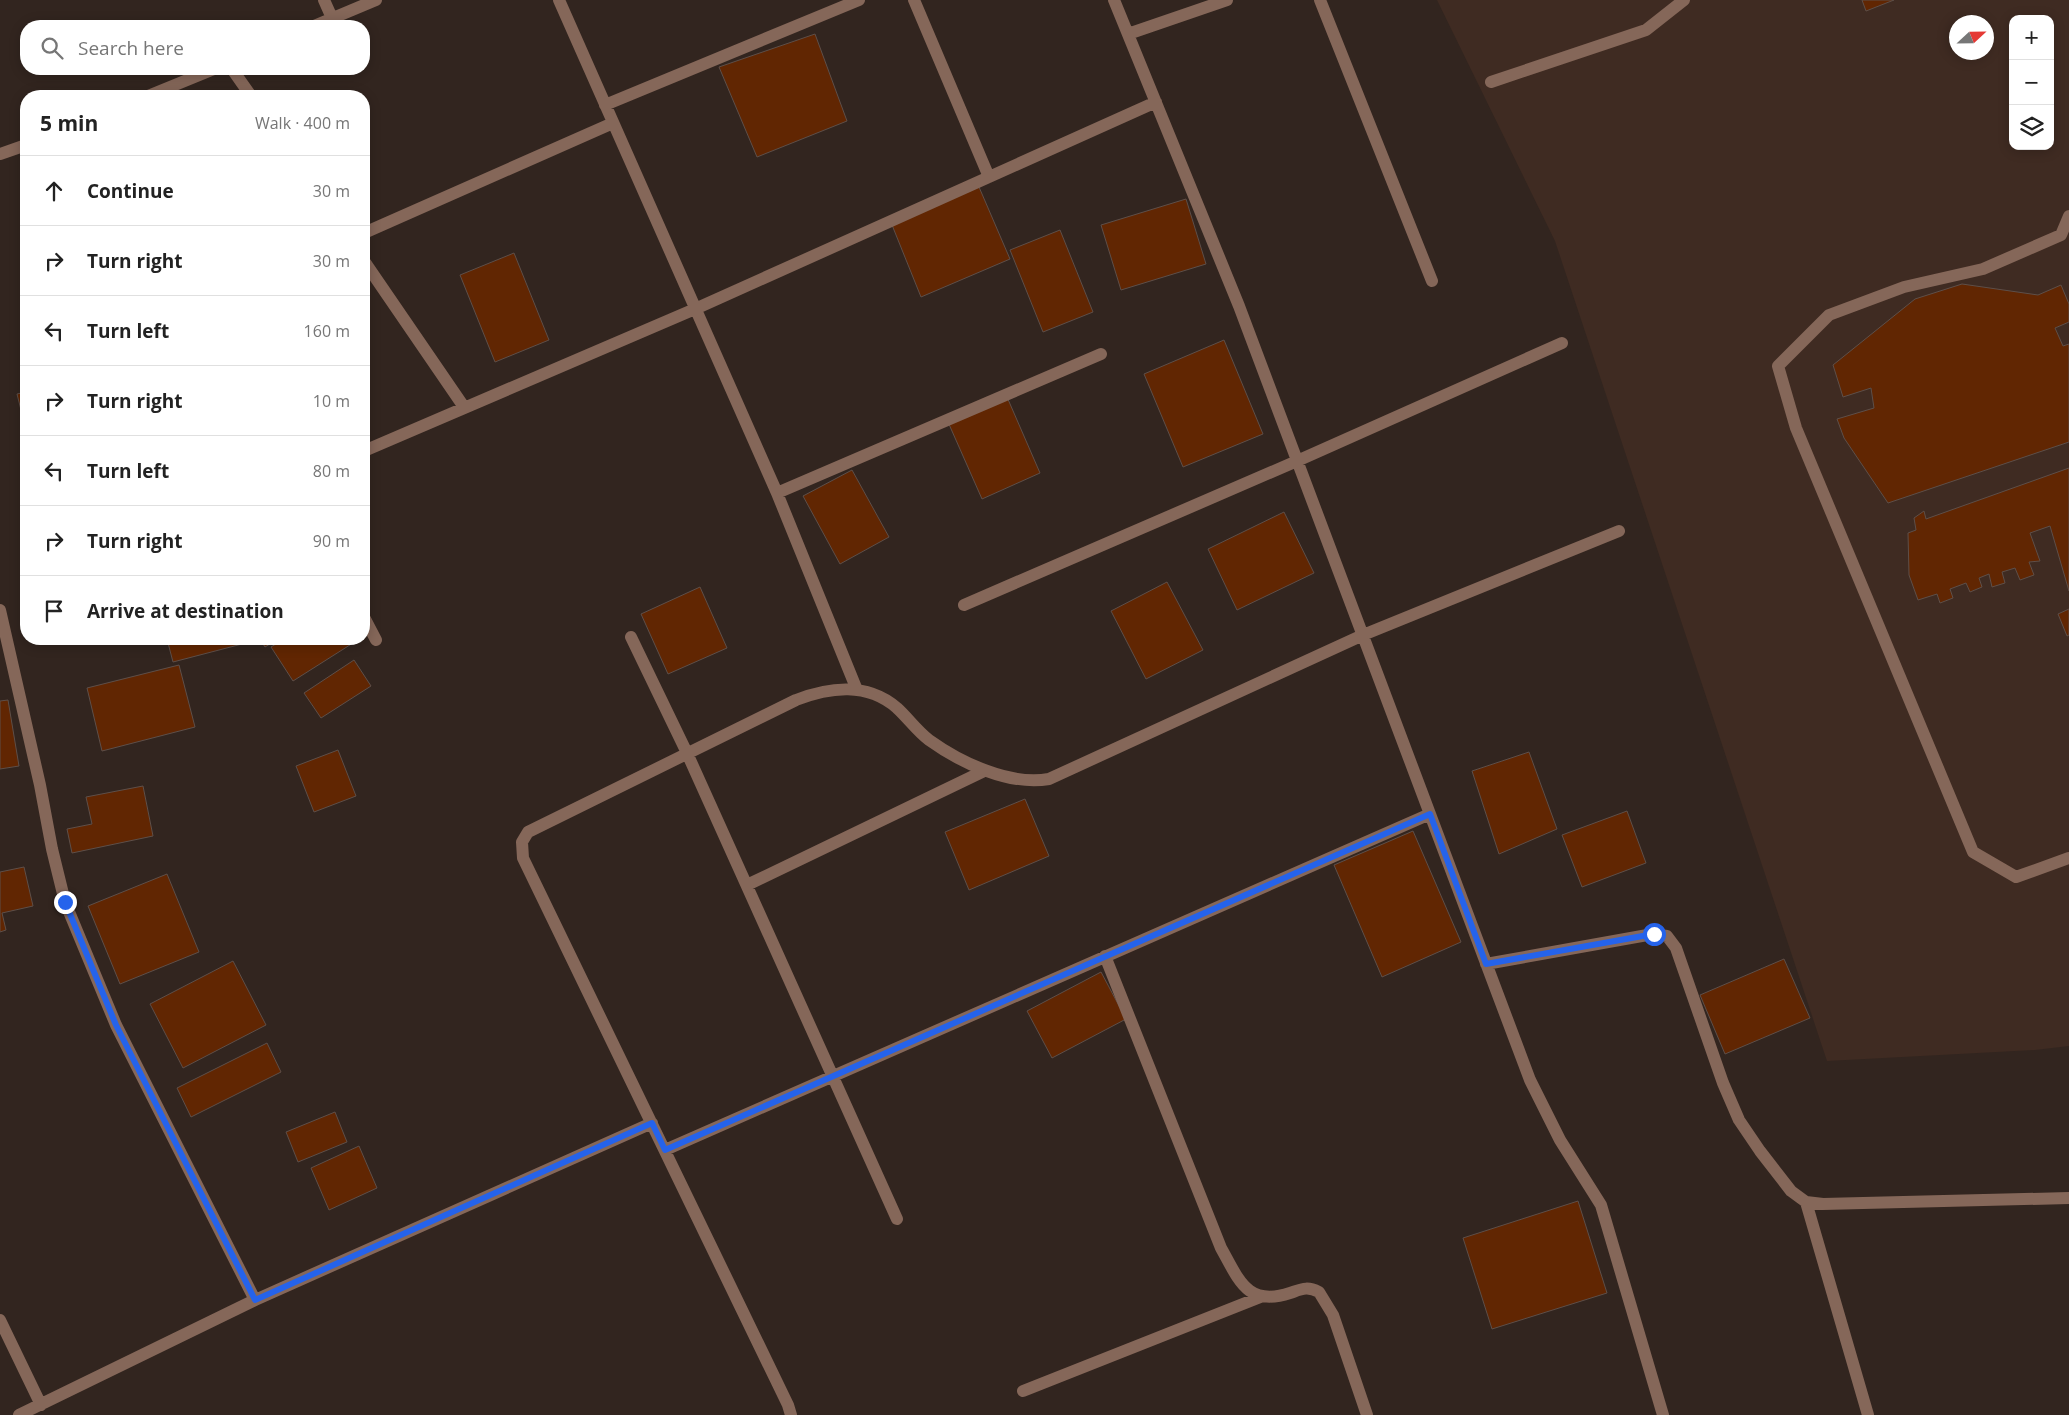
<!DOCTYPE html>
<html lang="en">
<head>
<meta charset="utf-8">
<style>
  :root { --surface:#fff; --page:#f2f2f2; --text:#222; --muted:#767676; --line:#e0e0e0 }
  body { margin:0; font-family:"Open Sans",sans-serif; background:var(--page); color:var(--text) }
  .controls { position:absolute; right:15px; top:15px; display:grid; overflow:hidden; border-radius:10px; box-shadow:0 2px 12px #0003 }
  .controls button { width:45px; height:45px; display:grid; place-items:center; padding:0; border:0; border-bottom:1px solid var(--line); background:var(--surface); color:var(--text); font:25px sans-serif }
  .compass { position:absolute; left:1949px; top:15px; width:45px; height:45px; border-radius:50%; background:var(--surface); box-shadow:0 2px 12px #0003; rotate:68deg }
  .stop { position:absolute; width:15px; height:15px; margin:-11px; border:4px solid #2563eb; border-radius:50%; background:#fff }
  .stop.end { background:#2563eb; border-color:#fff; box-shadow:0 1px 5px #0008 }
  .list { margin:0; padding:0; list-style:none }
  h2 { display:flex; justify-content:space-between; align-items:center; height:65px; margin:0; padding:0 20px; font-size:21px }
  h2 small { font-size:16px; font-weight:400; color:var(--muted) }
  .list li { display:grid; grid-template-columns:32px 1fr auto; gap:15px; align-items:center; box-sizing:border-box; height:70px; padding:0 20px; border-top:1px solid var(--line) }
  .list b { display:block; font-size:19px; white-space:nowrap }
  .list em { font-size:16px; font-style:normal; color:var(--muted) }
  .icon { flex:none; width:28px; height:28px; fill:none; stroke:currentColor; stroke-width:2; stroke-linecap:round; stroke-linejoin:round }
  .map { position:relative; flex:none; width:2069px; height:1415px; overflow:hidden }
  .search { position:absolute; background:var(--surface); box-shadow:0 2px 12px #0003; left:20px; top:20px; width:350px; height:55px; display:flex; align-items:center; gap:12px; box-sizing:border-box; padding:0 18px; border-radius:20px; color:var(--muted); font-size:19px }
  .panel { position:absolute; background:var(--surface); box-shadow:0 2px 12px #0003; left:20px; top:90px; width:350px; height:555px; border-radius:20px }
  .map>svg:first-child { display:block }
</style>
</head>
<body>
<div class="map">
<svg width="2069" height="1415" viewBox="0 0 2069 1415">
  <rect width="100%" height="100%" fill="#32251f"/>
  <path fill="#3f2b22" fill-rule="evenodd" d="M 1437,0 L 2069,0 L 2069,1046 L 2035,1050 L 1827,1061 L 1555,241 ZM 2013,19 L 2050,19 L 2050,146 L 2013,146 ZM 1956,22 L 1986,22 L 1986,52 L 1956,52 Z"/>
  <path fill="#612602" stroke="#5e4f49" d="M 1862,0 L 1894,0 L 1866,11 Z
    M 815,34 L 847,121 L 757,157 L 719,67 Z
    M 979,187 L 1010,259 L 921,297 L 892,225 Z
    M 1186,199 L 1206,264 L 1121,290 L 1101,225 Z
    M 1060,230 L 1093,312 L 1043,332 L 1010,250 Z
    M 514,253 L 549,340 L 495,362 L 460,275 Z
    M 1962,284 L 2038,295 L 2061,285 L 2069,304 L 2069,322 L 2055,328 L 2063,346 L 2069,344 L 2069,442 L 1888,503 L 1844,438 L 1837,419 L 1874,408 L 1871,388 L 1843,397 L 1833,365 L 1915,299 Z
    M 1224,340 L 1263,434 L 1183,467 L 1144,374 Z
    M 26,392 L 26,430 L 17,394 Z
    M 1007,397 L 1040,473 L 982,499 L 948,422 Z
    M 2069,468 L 2069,591 L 2050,526 L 2030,533 L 2040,561 L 2029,562 L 2034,575 L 2020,580 L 2015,568 L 2002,572 L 2005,583 L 1992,587 L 1989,574 L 1979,578 L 1982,587 L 1970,592 L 1966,583 L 1950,589 L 1953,598 L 1940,603 L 1937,594 L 1918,600 L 1909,575 L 1908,533 L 1916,530 L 1914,518 L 1924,511 L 1926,519 Z
    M 852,470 L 889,537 L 840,564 L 803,496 Z
    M 1284,512 L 1314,573 L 1237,610 L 1208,549 Z
    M 1167,582 L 1203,650 L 1146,679 L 1111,611 Z
    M 700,587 L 727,648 L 668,674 L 641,614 Z
    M 2069,609 L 2069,635 L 2067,636 L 2058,614 Z
    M 167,639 L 241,639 L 242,644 L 173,662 Z
    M 260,639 L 278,639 L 265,647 Z
    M 284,639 L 350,639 L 353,643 L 293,681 L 271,647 Z
    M 354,660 L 371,686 L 321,718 L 304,693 Z
    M 179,665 L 195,727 L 102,751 L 87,688 Z
    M 8,700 L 19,766 L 0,769 L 0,701 Z
    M 338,750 L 356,796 L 314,812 L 296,766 Z
    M 1529,752 L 1557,829 L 1499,854 L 1472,771 Z
    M 143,786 L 153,836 L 72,853 L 67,829 L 92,824 L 86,797 Z
    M 1025,799 L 1049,856 L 969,890 L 945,832 Z
    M 1627,811 L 1646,863 L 1582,887 L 1562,835 Z
    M 1413,831 L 1461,942 L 1382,977 L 1334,865 Z
    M 24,867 L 33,906 L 2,913 L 6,930 L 0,932 L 0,872 Z
    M 167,874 L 199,952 L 120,984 L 88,906 Z
    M 1784,959 L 1810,1018 L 1725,1054 L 1700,995 Z
    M 233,961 L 266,1025 L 183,1068 L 150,1004 Z
    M 1101,972 L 1126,1019 L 1052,1058 L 1027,1011 Z
    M 267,1043 L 281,1072 L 191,1117 L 177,1088 Z
    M 335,1112 L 347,1142 L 298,1162 L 286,1132 Z
    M 359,1146 L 377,1188 L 329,1210 L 311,1168 Z
    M 1578,1201 L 1607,1293 L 1492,1329 L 1463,1238 Z"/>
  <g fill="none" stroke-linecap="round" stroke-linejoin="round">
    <path stroke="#856759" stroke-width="12" d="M 324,0 L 332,18
      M 559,0 L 777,493 L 857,690
      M 914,0 L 989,177
      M 1114,0 L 1239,306 L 1530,1080 L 1560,1140 L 1601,1205 L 1663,1415
      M 1320,0 L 1432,281
      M 314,26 L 376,0
      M 1128,34 L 1227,0
      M 232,69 L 251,96
      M 1491,82 L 1646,30 L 1684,0
      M 148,96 L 214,69
      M 605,105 L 859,0
      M 0,154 L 26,145
      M 2069,216 L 2061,235 L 1983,269 L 1904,287 L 1829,315 L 1778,366 L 1796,428 L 1973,852 L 2016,877 L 2069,858
      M 364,233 L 613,123
      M 364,261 L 464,407
      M 364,451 L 695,309 L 1156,102
      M 777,493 L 1101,354
      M 964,605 L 1297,461 L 1562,343
      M 0,610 L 40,785 L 52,849 L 65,902 L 116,1025 L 255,1300
      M 364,617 L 376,640
      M 631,637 L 687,753 L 897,1219
      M 747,885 L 984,771
      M 1105,956 L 1221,1248 C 1239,1280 1247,1307 1290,1293 C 1302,1289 1307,1286 1319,1292 L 1333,1315 L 1367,1415
      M 1486,964 L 1653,934 L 1667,936 L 1676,948 L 1723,1083 L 1739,1120 L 1760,1151 L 1791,1191 L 1806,1202 L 1823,1204 L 2069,1198
      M 665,1150 L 1430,814
      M 1806,1202 L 1868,1415
      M 0,1320 L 41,1405
      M 1023,1391 L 1263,1296
      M 19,1415 L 255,1300 L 652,1123
      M 791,1415 L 788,1405 L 523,858 L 522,842 L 528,832 L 796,700 C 830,687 867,682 897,708 C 908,718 917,731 929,740 C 961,763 1010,786 1049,779 L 1363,635 L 1619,531"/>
  </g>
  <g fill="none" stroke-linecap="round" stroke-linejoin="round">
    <path stroke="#2563eb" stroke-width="6" d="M 65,902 L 116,1025 L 255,1300 L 652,1123 L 665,1150 L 1430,814 L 1486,964 L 1654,934"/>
  </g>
</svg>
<div class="controls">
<button>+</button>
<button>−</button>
<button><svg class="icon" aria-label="layers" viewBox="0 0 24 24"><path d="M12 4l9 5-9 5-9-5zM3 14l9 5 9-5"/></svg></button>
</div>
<svg class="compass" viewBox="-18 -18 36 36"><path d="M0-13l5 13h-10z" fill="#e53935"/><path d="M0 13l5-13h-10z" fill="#767676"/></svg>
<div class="stop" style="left:1654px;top:934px"></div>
<div class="stop end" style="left:65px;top:902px"></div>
<div class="search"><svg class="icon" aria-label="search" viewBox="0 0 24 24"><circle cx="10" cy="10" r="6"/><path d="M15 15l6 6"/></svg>Search here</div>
<section class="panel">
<h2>5 min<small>Walk · 400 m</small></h2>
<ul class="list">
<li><svg class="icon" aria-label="ahead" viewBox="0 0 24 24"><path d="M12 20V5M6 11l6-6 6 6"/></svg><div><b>Continue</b></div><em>30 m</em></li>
<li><svg class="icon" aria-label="right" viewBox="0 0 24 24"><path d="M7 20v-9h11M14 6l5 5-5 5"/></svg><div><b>Turn right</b></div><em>30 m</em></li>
<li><svg class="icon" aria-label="left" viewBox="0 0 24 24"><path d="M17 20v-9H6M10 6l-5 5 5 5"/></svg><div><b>Turn left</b></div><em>160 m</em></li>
<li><svg class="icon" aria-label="right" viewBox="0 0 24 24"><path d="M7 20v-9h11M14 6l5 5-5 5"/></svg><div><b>Turn right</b></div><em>10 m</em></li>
<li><svg class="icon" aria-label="left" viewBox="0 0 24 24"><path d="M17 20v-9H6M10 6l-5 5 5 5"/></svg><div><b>Turn left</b></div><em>80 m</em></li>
<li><svg class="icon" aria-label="right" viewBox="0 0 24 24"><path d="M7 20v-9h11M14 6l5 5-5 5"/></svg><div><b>Turn right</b></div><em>90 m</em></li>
<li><svg class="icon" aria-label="arrive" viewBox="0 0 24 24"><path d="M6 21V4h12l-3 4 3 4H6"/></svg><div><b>Arrive at destination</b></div></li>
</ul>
</section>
</div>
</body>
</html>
